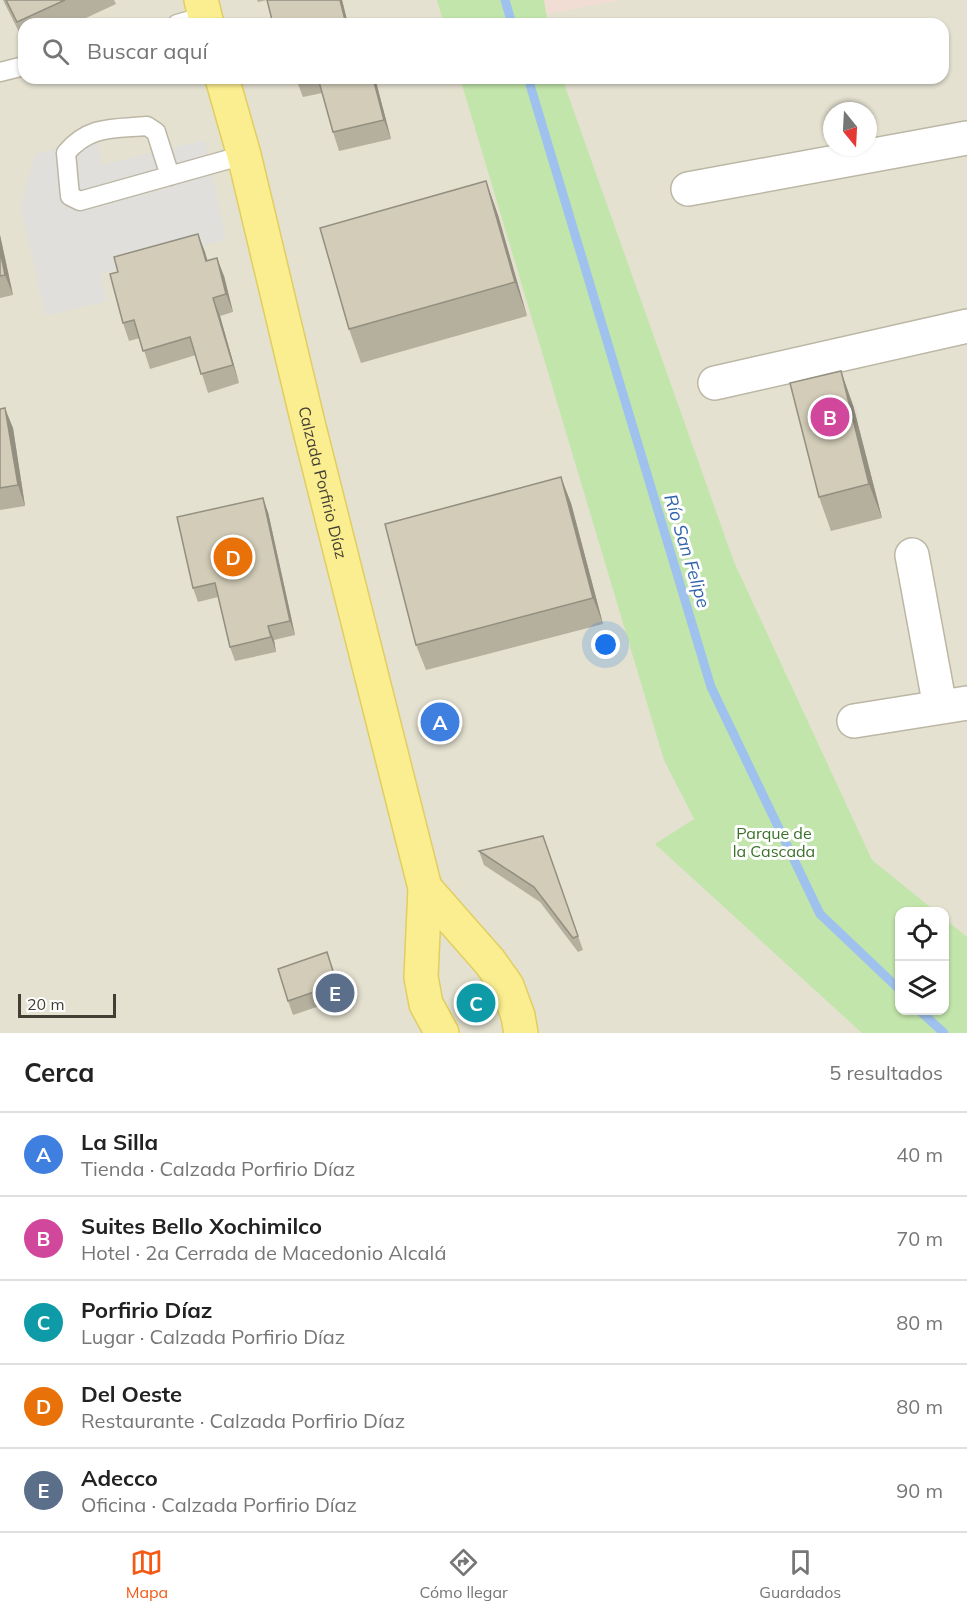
<!DOCTYPE html>
<html lang="es">
<head>
<meta charset="utf-8">
<style>
  :root { --surface:#fff; --page:#f2f2f2; --text:#222; --muted:#767676; --line:#e0e0e0; --accent:#f45a15 }
  body { margin:0; font-family:Mulish,sans-serif; background:var(--page); color:var(--text) }
  .controls { position:absolute; right:18px; bottom:18px; display:grid; overflow:hidden; border-radius:12px; box-shadow:0 2px 4px #0004 }
  .controls button { width:54px; height:54px; display:grid; place-items:center; padding:0; border:0; border-bottom:2px solid var(--line); background:var(--surface); color:var(--text); font:30px sans-serif }
  .compass { position:absolute; left:823px; top:102px; width:54px; height:54px; border-radius:50%; background:var(--surface); box-shadow:0 2px 4px #0004; rotate:162deg }
  .scale { position:absolute; left:18px; bottom:15px; width:98px; box-sizing:border-box; padding-left:6px; border:3px solid #423e33; border-top:0; font-size:16px; line-height:21px; white-space:nowrap; color:#423e33; -webkit-text-stroke:4px #fff; paint-order:stroke }
  .you { position:absolute; left:606px; top:645px; width:21px; height:21px; margin:-15px; border:4px solid #fff; border-radius:50%; background:#1a73e8; box-shadow:0 0 0 9px #1a73e833 }
  .badge { display:grid; place-items:center; width:39px; height:39px; border-radius:50%; background:var(--accent); color:#fff; font-size:20px; font-weight:700 }
  .pin { position:absolute; translate:-50% -50%; border:3px solid #fff; box-shadow:0 2px 6px #0006 }
  .list { margin:0; padding:0; list-style:none }
  h2 { display:flex; justify-content:space-between; align-items:center; height:78px; margin:0; padding:0 24px; font-size:26px }
  h2 small { font-size:20px; font-weight:400; color:var(--muted) }
  .list li { display:grid; grid-template-columns:39px 1fr auto; gap:18px; align-items:center; box-sizing:border-box; height:84px; padding:0 24px; border-top:2px solid var(--line) }
  .list b { display:block; font-size:22px; white-space:nowrap }
  .list p { margin:0; font-size:20px; white-space:nowrap; color:var(--muted) }
  .list em { font-size:20px; font-style:normal; color:var(--muted) }
  .icon { flex:none; width:33px; height:33px; fill:none; stroke:currentColor; stroke-width:2; stroke-linecap:round; stroke-linejoin:round }
  .map { position:relative; flex:none; width:967px; height:1033px; overflow:hidden }
  .search { position:absolute; background:var(--surface); box-shadow:0 2px 4px #0004; left:18px; right:18px; top:18px; height:66px; display:flex; align-items:center; gap:15px; box-sizing:border-box; padding:0 21px; border-radius:18px; color:var(--muted); font-size:22px }
  .sheet { height:498px; background:var(--surface) }
  nav { display:flex; justify-content:space-around; align-items:center; box-sizing:border-box; height:84px; border-top:2px solid var(--line); background:var(--surface); font-size:16px; color:var(--muted) }
  nav a { display:grid; justify-items:center; gap:3px }
  nav .on { color:var(--accent) }
  .map>svg:first-child { display:block }
</style>
</head>
<body>
<div class="map">
<svg width="967" height="1033" viewBox="0 0 967 1033">
  <rect width="100%" height="100%" fill="#f1efe2"/>
  <path fill="#e4e1d0" fill-rule="evenodd" d="M 0,0 L 967,0 L 967,1033 L 0,1033 ZM 24,24 L 943,24 L 943,78 L 24,78 ZM 832,111 L 868,111 L 868,147 L 832,147 ZM 900,912 L 944,912 L 944,1011 L 900,1011 Z"/>
  <path fill="#f2ddd5" d="M 536,0 L 621,0 L 540,15 Z"/>
  <path fill="#c2e5ab" d="M 437,0 L 544,0 L 548,24 L 444,24 Z
    M 460,78 L 562,78 L 734,562 L 872,860 L 935,911 L 900,912 L 900,1011 L 944,1011 L 945,919 L 967,937 L 967,1033 L 862,1033 L 655,844 L 694,819 L 664,760 Z"/>
  <path fill="#e1dfdb" d="M 96,137 L 102,165 L 205,140 L 226,240 L 100,274 L 107,301 L 46,316 L 20,207 L 35,154 Z"/>
  <g fill="none" stroke-linecap="round" stroke-linejoin="round">
    <path stroke="#9ec1ed" stroke-width="9" d="M 505,0 L 512,24
      M 528,78 L 711,687 L 820,914 L 900,990
      M 920,1011 L 944,1033"/>
    <g stroke="#bcb7a5" stroke-width="21">
      <path id="lane" d="M 177,24 L 205,16
        M 0,72 L 24,66
        M 170,176 L 156,132 L 147,126 C 114,129 89,125 66,153 L 70,196 L 80,201 L 244,155"/>
    </g>
    <g stroke="#bcb7a5" stroke-width="36">
      <path id="street" d="M 688,189 L 967,138
        M 715,383 L 967,326
        M 912,555 L 940,707
        M 854,721 L 967,703"/>
    </g>
    <g stroke="#e0ce61" stroke-width="36">
      <g id="primary">
        <path d="M 201,0 L 207,24"/>
        <path id="s1" d="M 222,78 L 244,155 L 309,427 L 425,888 L 421,977 L 426,1004 L 442,1033"/>
        <path d="M 425,888 L 490,962 L 507,986 L 518,1016 L 521,1033"/>
      </g>
    </g>
    <use href="#lane" stroke="#fff" stroke-width="18"/>
    <use href="#street" stroke="#fff" stroke-width="33"/>
    <use href="#primary" stroke="#fbee90" stroke-width="33"/>
  </g>
  <path fill="#b5af9e" d="M 3,0 L 114,0 L 116,4 L 73,24 L 24,24 L 24,42 Z
    M 257,0 L 342,0 L 348,24 L 273,24 L 267,0 L 258,2 Z
    M 285,78 L 375,78 L 391,139 L 339,151 L 333,132 L 322,93 L 303,97 L 296,79 L 286,81 Z
    M 486,181 L 498,215 L 527,316 L 361,363 L 349,329 Z
    M 198,234 L 207,261 L 224,276 L 233,312 L 220,316 L 239,383 L 208,393 L 196,355 L 150,369 L 140,338 L 129,341 L 123,323 L 118,272 Z
    M 0,235 L 13,295 L 0,298 Z
    M 853,405 L 882,518 L 831,531 L 819,497 Z
    M 0,409 L 13,428 L 25,506 L 0,510 Z
    M 571,503 L 603,624 L 426,670 L 416,645 Z
    M 268,512 L 295,635 L 274,640 L 276,652 L 235,661 L 230,647 L 218,597 L 198,602 L 193,588 Z
    M 543,836 L 583,950 L 578,952 L 540,902 L 484,865 L 479,851 Z
    M 327,952 L 343,998 L 293,1015 L 288,1001 Z"/>
  <path fill="#938f81" d="M 340,0 L 342,0 L 348,24 L 346,24 Z
    M 373,78 L 375,78 L 391,139 L 384,120 Z
    M 486,181 L 498,215 L 527,316 L 515,282 Z
    M 198,234 L 205,252 L 213,279 L 206,261 Z
    M 0,235 L 13,295 L 5,275 L 0,250 Z
    M 217,258 L 224,276 L 233,312 L 226,294 Z
    M 213,298 L 220,316 L 239,383 L 233,365 Z
    M 841,371 L 853,405 L 882,518 L 869,484 Z
    M 5,408 L 13,428 L 25,506 L 18,485 Z
    M 561,477 L 571,503 L 603,624 L 593,598 Z
    M 263,498 L 268,512 L 295,635 L 290,621 Z
    M 268,626 L 274,640 L 276,652 L 271,637 Z"/>
  <path fill="#d2ccb8" stroke="#938f81" stroke-width="1.5" d="M 6,0 L 65,0 L 17,22 Z
    M 267,0 L 340,0 L 346,24 L 273,24 Z
    M 318,78 L 373,78 L 384,120 L 333,132 Z
    M 486,181 L 515,282 L 349,329 L 320,228 Z
    M 198,234 L 206,261 L 217,258 L 226,294 L 213,298 L 233,365 L 201,374 L 190,337 L 143,351 L 134,320 L 123,323 L 110,274 L 118,272 L 114,257 Z
    M 0,250 L 5,275 L 0,276 Z
    M 841,371 L 869,484 L 819,497 L 790,383 Z
    M 5,408 L 18,485 L 0,488 L 0,409 Z
    M 561,477 L 593,598 L 416,645 L 385,524 Z
    M 263,498 L 290,621 L 268,626 L 271,637 L 230,647 L 215,583 L 193,588 L 177,517 Z
    M 543,836 L 578,936 L 573,938 L 534,887 L 479,851 Z
    M 327,952 L 337,984 L 288,1001 L 278,969 Z"/>
  <g text-anchor="middle" stroke-width="6" stroke-linejoin="round" paint-order="stroke">
    <g font-size="16" fill="#423e33" stroke="#fff">
      <text dy="6" stroke="none"><textPath href="#s1" startOffset="417">Calzada Porfirio Díaz</textPath></text>
    </g>
    <g font-size="16" fill="#397129" stroke="#fff">
      <text x="774" y="839">Parque de<tspan x="774" dy="18">la Cascada</tspan></text>
    </g>
    <g font-size="18" font-style="italic" fill="#3063aa" stroke="#fff">
      <text transform="translate(687 551) rotate(73)" y="6">Río San Felipe</text>
    </g>
  </g>
</svg>
<div class="controls">
<button><svg class="icon" aria-label="locate" viewBox="0 0 24 24"><circle cx="12" cy="12" r="6"/><path d="M12 2v4M12 18v4M2 12h4M18 12h4"/></svg></button>
<button><svg class="icon" aria-label="layers" viewBox="0 0 24 24"><path d="M12 4l9 5-9 5-9-5zM3 14l9 5 9-5"/></svg></button>
</div>
<svg class="compass" viewBox="-18 -18 36 36"><path d="M0-13l5 13h-10z" fill="#e53935"/><path d="M0 13l5-13h-10z" fill="#767676"/></svg>
<div class="scale">20 m</div>
<div class="you"></div>
<div class="pin badge" style="left:440px;top:722px;background:#3f7fe0">A</div>
<div class="pin badge" style="left:830px;top:417px;background:#d1479c">B</div>
<div class="pin badge" style="left:476px;top:1003px;background:#0f9aa8">C</div>
<div class="pin badge" style="left:233px;top:557px;background:#e8710a">D</div>
<div class="pin badge" style="left:335px;top:993px;background:#5c6f8a">E</div>
<div class="search"><svg class="icon" aria-label="search" viewBox="0 0 24 24"><circle cx="10" cy="10" r="6"/><path d="M15 15l6 6"/></svg>Buscar aquí</div>
</div>
<section class="sheet">
<h2>Cerca<small>5 resultados</small></h2>
<ul class="list">
<li><span class="badge" style="background:#3f7fe0">A</span><div><b>La Silla</b><p>Tienda · Calzada Porfirio Díaz</p></div><em>40 m</em></li>
<li><span class="badge" style="background:#d1479c">B</span><div><b>Suites Bello Xochimilco</b><p>Hotel · 2a Cerrada de Macedonio Alcalá</p></div><em>70 m</em></li>
<li><span class="badge" style="background:#0f9aa8">C</span><div><b>Porfirio Díaz</b><p>Lugar · Calzada Porfirio Díaz</p></div><em>80 m</em></li>
<li><span class="badge" style="background:#e8710a">D</span><div><b>Del Oeste</b><p>Restaurante · Calzada Porfirio Díaz</p></div><em>80 m</em></li>
<li><span class="badge" style="background:#5c6f8a">E</span><div><b>Adecco</b><p>Oficina · Calzada Porfirio Díaz</p></div><em>90 m</em></li>
</ul>
</section>
<nav>
<a class="on"><svg class="icon" aria-label="map" viewBox="0 0 24 24"><path d="M3 6l6-2 6 2 6-2v14l-6 2-6-2-6 2zM9 4v14M15 6v14"/></svg>Mapa</a>
<a><svg class="icon" aria-label="directions" viewBox="0 0 24 24"><path d="M12 3l9 9-9 9-9-9zM9 14v-3h6M13 9l2 2-2 2"/></svg>Cómo llegar</a>
<a><svg class="icon" aria-label="saved" viewBox="0 0 24 24"><path d="M7 4h10v16l-5-4-5 4z"/></svg>Guardados</a>
</nav>
</body>
</html>
